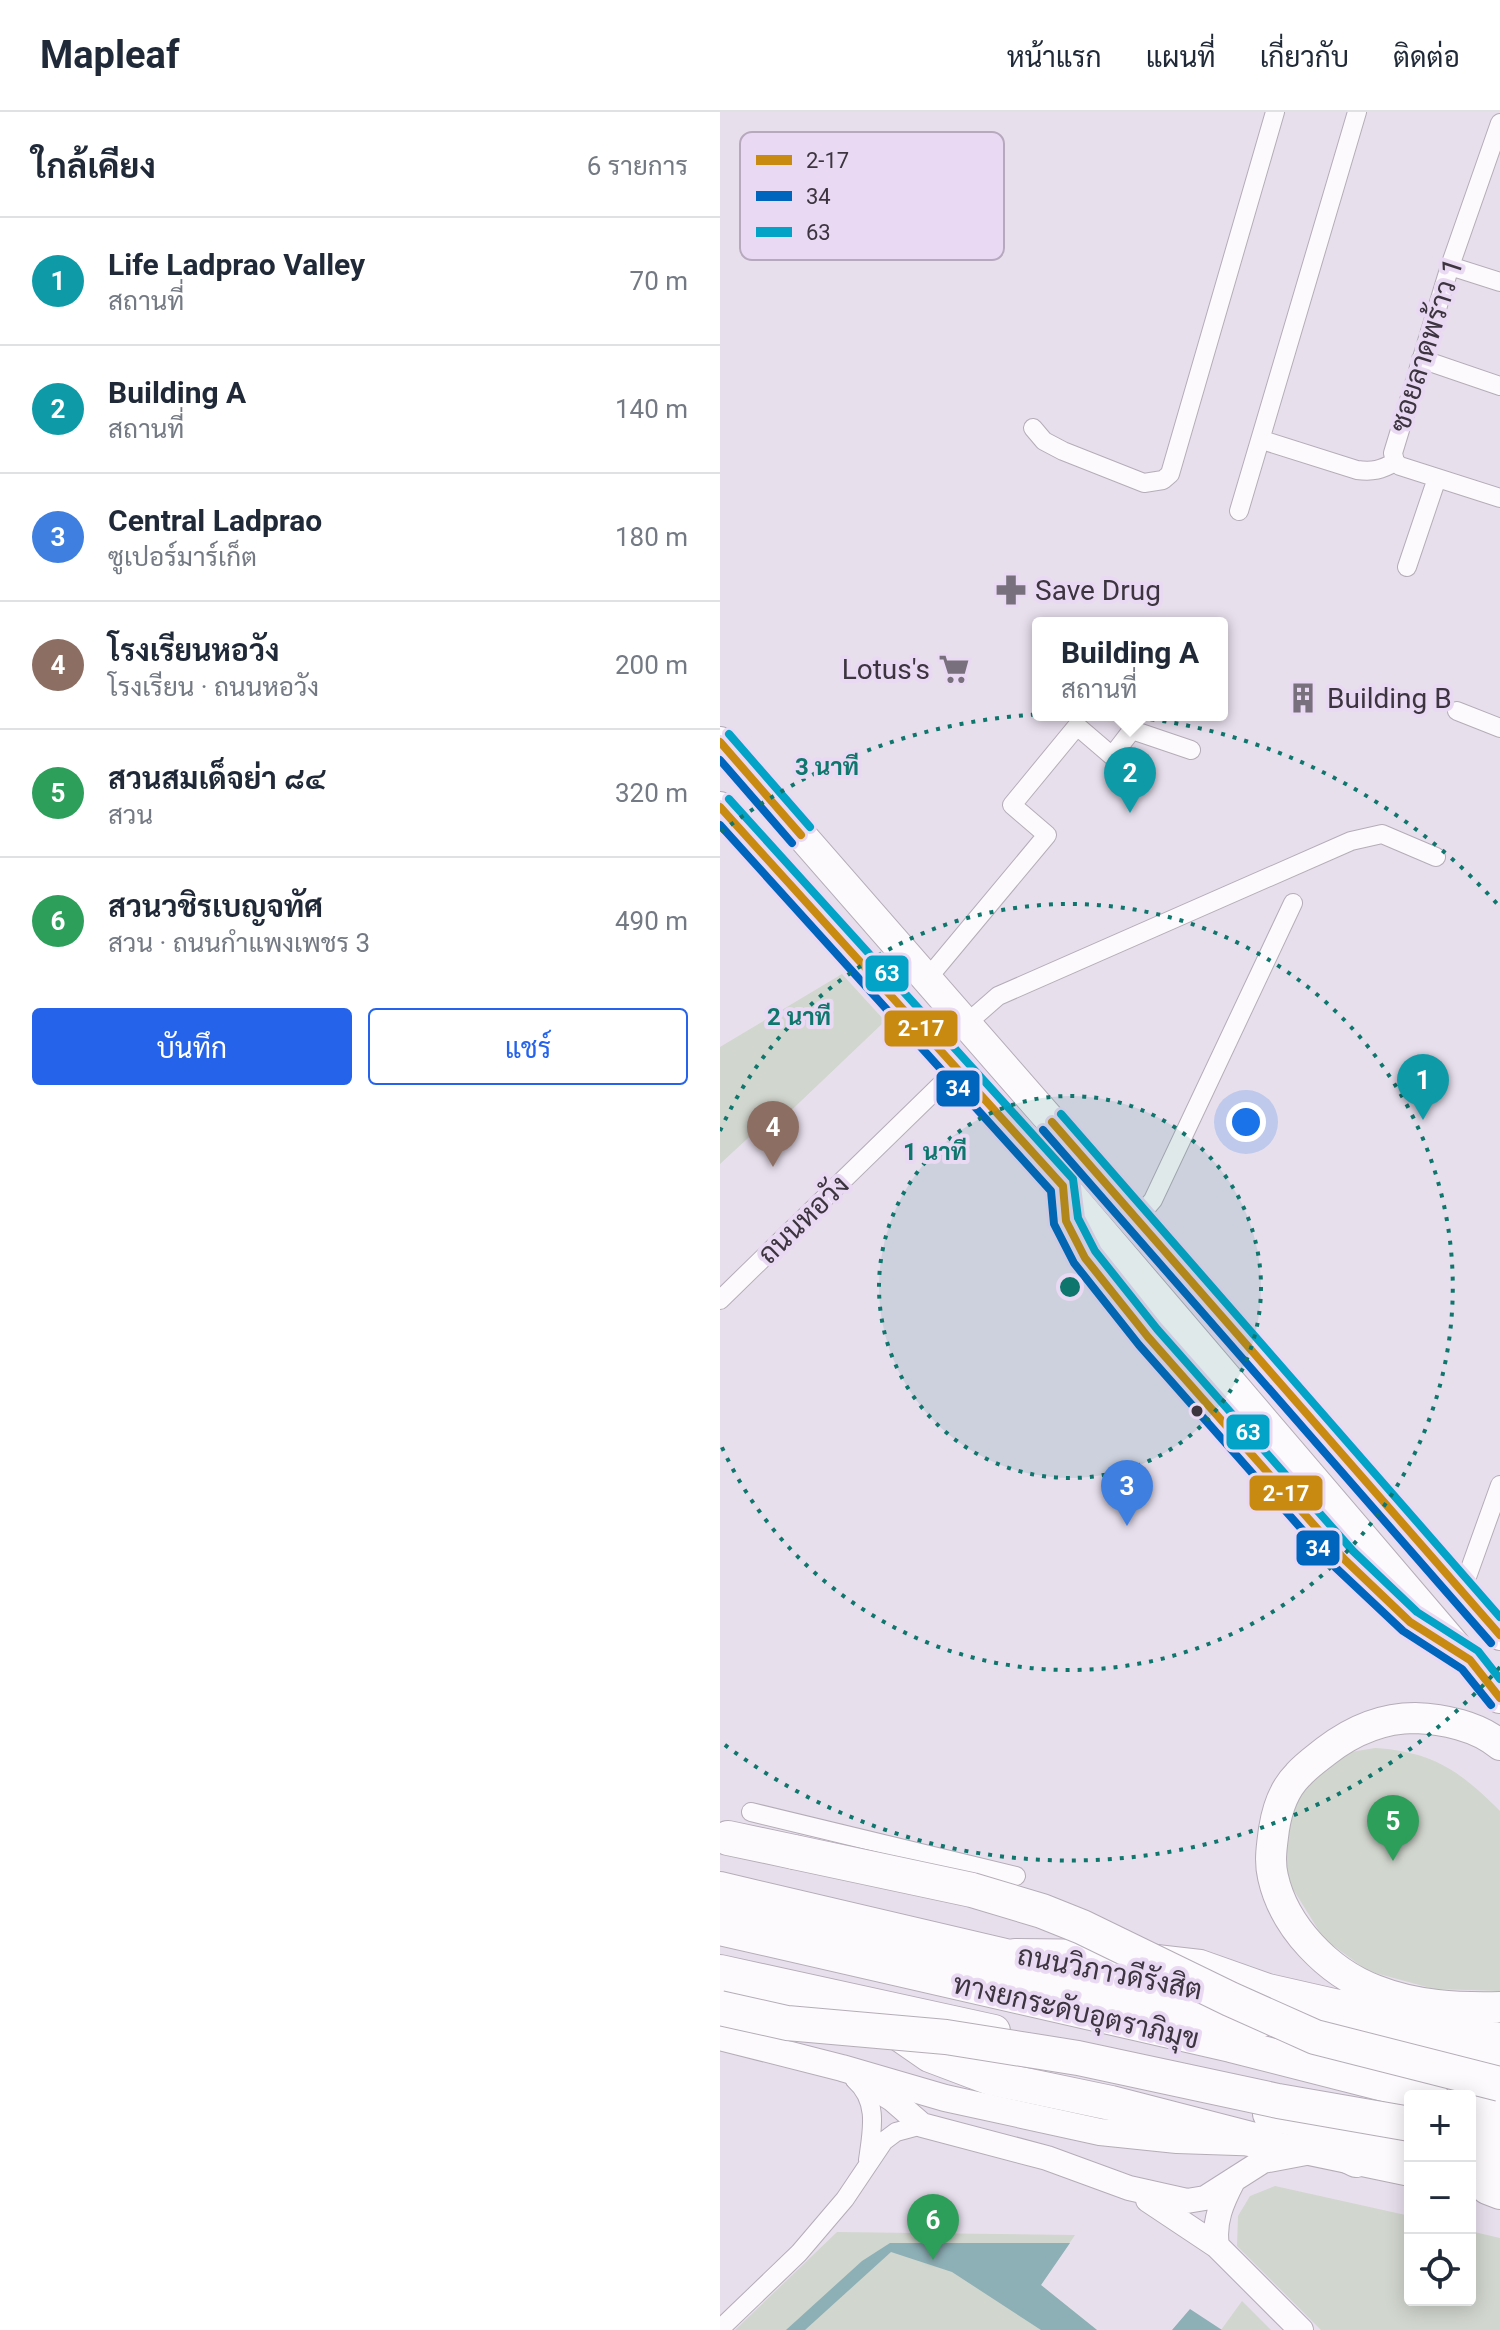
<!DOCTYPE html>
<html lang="th">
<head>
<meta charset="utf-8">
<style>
  :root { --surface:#fff; --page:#f6f6f7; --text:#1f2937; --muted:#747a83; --line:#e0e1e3; --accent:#2563eb }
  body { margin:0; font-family:Roboto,Sarabun,sans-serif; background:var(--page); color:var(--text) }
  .controls { position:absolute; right:24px; bottom:24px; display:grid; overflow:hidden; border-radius:8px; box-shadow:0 4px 20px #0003 }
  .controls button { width:72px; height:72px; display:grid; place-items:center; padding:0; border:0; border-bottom:2px solid var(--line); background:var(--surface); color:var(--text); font:40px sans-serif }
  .you { position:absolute; left:526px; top:1010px; width:28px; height:28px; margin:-20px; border:6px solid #fff; border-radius:50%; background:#1a73e8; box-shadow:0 0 0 12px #1a73e833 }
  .badge { display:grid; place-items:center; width:52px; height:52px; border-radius:50%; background:var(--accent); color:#fff; font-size:26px; font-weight:700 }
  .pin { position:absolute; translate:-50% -66px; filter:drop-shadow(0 2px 4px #0008) }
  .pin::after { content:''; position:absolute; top:42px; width:28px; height:24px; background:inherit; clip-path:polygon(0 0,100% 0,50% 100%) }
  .popup { position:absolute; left:312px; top:505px; width:196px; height:104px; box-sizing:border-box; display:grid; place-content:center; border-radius:8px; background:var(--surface); filter:drop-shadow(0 2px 6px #0005); font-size:26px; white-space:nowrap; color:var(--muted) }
  .popup b { font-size:30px; color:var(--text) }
  .popup::after { content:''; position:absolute; left:50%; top:100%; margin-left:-16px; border:16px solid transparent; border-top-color:var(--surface) }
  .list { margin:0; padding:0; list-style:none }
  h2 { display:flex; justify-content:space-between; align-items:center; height:104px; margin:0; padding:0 32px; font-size:34px }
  h2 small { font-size:26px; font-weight:400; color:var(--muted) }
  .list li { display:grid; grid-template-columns:52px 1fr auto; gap:24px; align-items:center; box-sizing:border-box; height:128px; padding:0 32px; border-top:2px solid var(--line) }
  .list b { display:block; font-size:30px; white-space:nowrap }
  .list p { margin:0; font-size:26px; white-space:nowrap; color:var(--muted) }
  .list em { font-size:26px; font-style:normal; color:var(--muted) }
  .actions { display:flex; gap:16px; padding:24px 32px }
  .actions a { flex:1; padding:18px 0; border:2px solid var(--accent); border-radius:8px; text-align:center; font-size:28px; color:var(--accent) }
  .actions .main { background:var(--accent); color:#fff }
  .icon { flex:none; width:44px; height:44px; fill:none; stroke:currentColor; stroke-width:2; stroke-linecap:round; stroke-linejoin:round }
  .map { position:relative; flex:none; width:780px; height:2218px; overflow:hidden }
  header { display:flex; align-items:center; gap:48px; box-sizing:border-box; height:112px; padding:0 40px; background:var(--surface); border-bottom:2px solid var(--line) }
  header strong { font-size:38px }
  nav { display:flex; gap:44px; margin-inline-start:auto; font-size:28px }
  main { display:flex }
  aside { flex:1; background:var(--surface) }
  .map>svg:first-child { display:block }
</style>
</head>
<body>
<header>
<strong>Mapleaf</strong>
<nav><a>หน้าแรก</a><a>แผนที่</a><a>เกี่ยวกับ</a><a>ติดต่อ</a></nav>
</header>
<main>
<aside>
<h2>ใกล้เคียง<small>6 รายการ</small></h2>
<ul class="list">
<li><span class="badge" style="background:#0f9aa8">1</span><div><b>Life Ladprao Valley</b><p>สถานที่</p></div><em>70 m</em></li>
<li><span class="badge" style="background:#0f9aa8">2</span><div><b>Building A</b><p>สถานที่</p></div><em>140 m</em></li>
<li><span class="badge" style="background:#3f7fe0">3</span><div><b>Central Ladprao</b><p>ซูเปอร์มาร์เก็ต</p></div><em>180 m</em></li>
<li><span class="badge" style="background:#8d6e63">4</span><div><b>โรงเรียนหอวัง</b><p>โรงเรียน · ถนนหอวัง</p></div><em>200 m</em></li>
<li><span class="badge" style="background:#2e9e5b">5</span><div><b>สวนสมเด็จย่า ๘๔</b><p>สวน</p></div><em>320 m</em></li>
<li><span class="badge" style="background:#2e9e5b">6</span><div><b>สวนวชิรเบญจทัศ</b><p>สวน · ถนนกำแพงเพชร 3</p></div><em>490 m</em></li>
</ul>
<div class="actions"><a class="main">บันทึก</a><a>แชร์</a></div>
</aside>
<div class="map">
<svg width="780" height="2218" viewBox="0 0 780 2218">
  <rect width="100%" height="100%" fill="#e8dfed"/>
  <path fill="#d1d6ce" d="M 122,862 L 165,909 L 59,1010 L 53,1003 L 0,1052 L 0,935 Z
    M 655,1636 C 713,1640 739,1658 780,1699 L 780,1879 L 714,1877 L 648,1859 L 604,1827 L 568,1769 L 562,1728 L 569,1697 L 599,1656 L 631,1640 Z
    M 555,2074 L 690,2104 L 690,2188 L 750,2188 L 750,2119 L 780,2126 L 780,2218 L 601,2218 L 517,2134 L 518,2104 L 530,2084 Z
    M 117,2120 L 355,2123 L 321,2173 L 377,2218 L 15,2218 Z
    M 522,2189 L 551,2218 L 501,2218 Z"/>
  <path fill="#8dafb6" d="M 170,2131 L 350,2131 L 321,2173 L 377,2218 L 321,2218 L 232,2160 L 171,2140 L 85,2218 L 66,2218 L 142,2149 Z
    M 470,2197 L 502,2218 L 452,2218 Z"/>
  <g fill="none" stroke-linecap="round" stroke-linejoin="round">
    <g stroke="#b4adb8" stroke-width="20">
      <path id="minor" d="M 780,11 L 730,154 L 673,341 L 675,350 L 680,354 L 780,386
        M 730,154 L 780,170
        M 701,247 L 780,274
        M 313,316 L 324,329 L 343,339 L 424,371 L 443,368 L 450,362 L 555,0
        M 542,328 L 637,358 C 653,360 661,358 675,350
        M 519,399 L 637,0
        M 687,455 L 717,366
        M 737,599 L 780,616
        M 207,867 L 327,723 L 292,693 L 357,614 L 392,644 L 412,618 L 471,638
        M 246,912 L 278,884 L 631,729 L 662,722 L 716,745
        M 416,1108 L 433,1088 L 573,791
        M 0,1188 L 236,958
        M 742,1479 L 780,1373
        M 31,1700 L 296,1764
        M 135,1968 C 159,1989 152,2019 148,2048
        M 0,2217 L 79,2141 L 125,2087 L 164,2029 L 176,2020 L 202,2013"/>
    </g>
    <g stroke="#b4adb8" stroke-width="26">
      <path id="tertiary" d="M 137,1965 L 172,1987 L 202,2013 L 327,2046 L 409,2076 L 467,2089 L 485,2086 L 543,2049 L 586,2041
        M 428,2088 L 497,2134 L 581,2218
        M 497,2134 C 493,2110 502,2090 513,2069"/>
    </g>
    <g stroke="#b4adb8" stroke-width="28">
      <path id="secondary" d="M 0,1773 L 316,1847
        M 558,1896 L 707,1935 L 780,1948
        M 0,1925 L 122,1956 L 225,1986 L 380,2020 L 457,2028 L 546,2031 L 690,2061"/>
    </g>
    <g stroke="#b4adb8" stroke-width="32">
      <path id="primary" d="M 0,630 L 780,1523
        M 0,695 L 343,1074 L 780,1586
        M 780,1633 C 758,1614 723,1607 695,1606 C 661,1606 632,1619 606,1639 C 596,1647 586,1654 578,1663 C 564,1677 557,1698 554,1717 C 552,1733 549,1749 553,1765 C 564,1815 608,1860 655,1878 C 695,1894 738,1896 780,1895
        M 295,1842 L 393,1843 L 480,1853 L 548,1877 L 715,1915 L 780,1926
        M 767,2077 L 780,2082"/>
    </g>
    <g stroke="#b4adb8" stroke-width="34">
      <path id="trunk" d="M 0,1798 L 97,1822 L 210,1844 L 455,1903
        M 366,1858 L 459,1891 L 539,1910
        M 0,1859 L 274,1919
        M 549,2002 L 690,2035
        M 585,2024 L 636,2049
        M 750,2049 L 780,2056"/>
    </g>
    <g stroke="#b4adb8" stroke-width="36">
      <path id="motorway" d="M 8,1726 L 74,1740
        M 0,1816 L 511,1933 L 711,1984
        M 0,1879 L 153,1907 L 171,1916 L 210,1943 L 271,1966 L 391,1991 L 546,2031
        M 750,1993 L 780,2000
        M 750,2018 L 780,2026"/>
    </g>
    <use href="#minor" stroke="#fcfafc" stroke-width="18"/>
    <use href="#tertiary" stroke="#fcfafc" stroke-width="24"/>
    <use href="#secondary" stroke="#fcfafc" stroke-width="26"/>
    <use href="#primary" stroke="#fcfafc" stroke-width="30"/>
    <use href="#trunk" stroke="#fcfafc" stroke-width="32"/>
    <use href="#motorway" stroke="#fcfafc" stroke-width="34"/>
    <g stroke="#b4adb8" stroke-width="36" stroke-linecap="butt">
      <path id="motorway-bridge" d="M 74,1740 L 252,1778 L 322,1799 L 362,1815 L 510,1887 L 595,1925 L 780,1972
        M 0,1896 L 67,1911 L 226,1925 L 358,1946 L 558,1989 L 690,2012"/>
    </g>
    <use href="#motorway-bridge" stroke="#fcfafc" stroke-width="34"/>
    <g stroke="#ead9f3" stroke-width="14">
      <path id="bus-1" d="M 0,630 L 81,723
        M 0,695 L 343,1074 L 346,1109 L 365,1146 L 428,1225 L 624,1447 L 690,1510 L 750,1548 L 780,1586
        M 332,1010 L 780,1523"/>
    </g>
    <g stroke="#ead9f3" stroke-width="14">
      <path id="bus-2" d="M 0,648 L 72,731
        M 0,713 L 331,1079 L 334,1112 L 354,1151 L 419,1233 L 616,1456 L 683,1519 L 742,1557 L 771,1593
        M 323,1018 L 771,1531"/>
    </g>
    <g stroke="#ead9f3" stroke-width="14">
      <path id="bus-3" d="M 9,622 L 90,715
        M 9,687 L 353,1067 L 358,1106 L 375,1139 L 437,1217 L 633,1439 L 697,1500 L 758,1539 L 780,1567
        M 341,1002 L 780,1505"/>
    </g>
    <use href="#bus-1" stroke="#c88a10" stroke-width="8"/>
    <use href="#bus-2" stroke="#0065bd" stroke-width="8"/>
    <use href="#bus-3" stroke="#03a3c7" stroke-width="8"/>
  </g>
  <circle cx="350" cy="1175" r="191" fill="#0f766e" fill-opacity=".12"/>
  <g fill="none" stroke="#0f766e" stroke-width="4" stroke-dasharray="4 8">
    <circle cx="350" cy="1175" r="191"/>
    <path d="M0 1019A383 383 0 1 1 0 1331"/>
    <path d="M780 1555A574 574 0 0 1 1 1630M1 720A574 574 0 0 1 780 795"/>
  </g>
  <defs>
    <g id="pharmacy-bare" transform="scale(2.4)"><path d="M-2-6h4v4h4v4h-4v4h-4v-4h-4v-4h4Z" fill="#78707d" stroke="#ead9f3" stroke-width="2.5" paint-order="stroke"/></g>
    <g id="supermarket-bare" transform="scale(2.4)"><path d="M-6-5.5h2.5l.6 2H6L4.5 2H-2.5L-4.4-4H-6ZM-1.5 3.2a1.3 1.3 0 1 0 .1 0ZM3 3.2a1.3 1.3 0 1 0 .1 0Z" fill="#78707d" stroke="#ead9f3" stroke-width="2.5" paint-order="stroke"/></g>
    <g id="building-bare" transform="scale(2.4)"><path d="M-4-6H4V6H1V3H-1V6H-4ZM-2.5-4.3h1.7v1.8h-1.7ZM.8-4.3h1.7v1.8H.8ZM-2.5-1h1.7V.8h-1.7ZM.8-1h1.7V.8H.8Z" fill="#78707d" stroke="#ead9f3" stroke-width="2.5" paint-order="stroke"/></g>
  </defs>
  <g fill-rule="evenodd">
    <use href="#pharmacy-bare" x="291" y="478"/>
    <use href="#supermarket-bare" x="234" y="557"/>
    <use href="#building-bare" x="583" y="586"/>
  </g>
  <circle fill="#3c3540" stroke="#ead9f3" stroke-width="3" cx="477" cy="1299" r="7"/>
  <g text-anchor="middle" stroke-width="8" stroke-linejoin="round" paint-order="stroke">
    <g font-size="28" fill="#3c3540" stroke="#ead9f3">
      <text transform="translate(706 233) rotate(-72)" y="10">ซอยลาดพร้าว 1</text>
      <text transform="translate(83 1107) rotate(-44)" y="10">ถนนหอวัง</text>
      <text transform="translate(390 1860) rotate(11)" y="10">ถนนวิภาวดีรังสิต</text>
      <text transform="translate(356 1899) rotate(13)" y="10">ทางยกระดับอุตราภิมุข</text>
    </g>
    <g font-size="28" fill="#3c3540" stroke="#ead9f3" text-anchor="start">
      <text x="315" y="488">Save Drug</text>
      <text x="210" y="567" text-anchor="end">Lotus's</text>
      <text x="607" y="596">Building B</text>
    </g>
  </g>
  <rect x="20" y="20" width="264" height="128" rx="12" fill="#ead9f3" stroke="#b6a8bd" stroke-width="2"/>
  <rect x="36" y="43" width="36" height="10" fill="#c88a10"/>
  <rect x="36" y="79" width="36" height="10" fill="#0065bd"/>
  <rect x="36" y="115" width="36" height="10" fill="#03a3c7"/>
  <g font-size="22" fill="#3c3540">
    <text x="86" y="56">2-17</text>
    <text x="86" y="92">34</text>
    <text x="86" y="128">63</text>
  </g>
  <circle cx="350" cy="1175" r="12" fill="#0f766e" stroke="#ead9f3" stroke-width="4"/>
  <g font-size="24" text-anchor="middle" font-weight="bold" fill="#0f766e" stroke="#ead9f3" stroke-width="8" stroke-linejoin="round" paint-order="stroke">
    <text x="107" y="663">3 นาที</text>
    <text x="79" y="913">2 นาที</text>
    <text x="215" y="1048">1 นาที</text>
  </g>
  <g stroke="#ead9f3" stroke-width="3">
    <rect x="144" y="842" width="46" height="39" rx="8" fill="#03a3c7"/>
    <rect x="163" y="897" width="76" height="39" rx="8" fill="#c88a10"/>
    <rect x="215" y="957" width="46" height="39" rx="8" fill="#0065bd"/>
    <rect x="505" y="1301" width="46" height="38" rx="8" fill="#03a3c7"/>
    <rect x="528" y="1362" width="76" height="38" rx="8" fill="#c88a10"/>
    <rect x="575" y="1417" width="46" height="38" rx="8" fill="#0065bd"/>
  </g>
  <g font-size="22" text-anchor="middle" font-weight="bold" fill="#fff">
    <text x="167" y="869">63</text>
    <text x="201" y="924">2-17</text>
    <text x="238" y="984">34</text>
    <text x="528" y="1328">63</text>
    <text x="566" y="1389">2-17</text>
    <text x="598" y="1444">34</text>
  </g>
</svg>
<div class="controls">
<button>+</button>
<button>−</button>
<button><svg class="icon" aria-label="locate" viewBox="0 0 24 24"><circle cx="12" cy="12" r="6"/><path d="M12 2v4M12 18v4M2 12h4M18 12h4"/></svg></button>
</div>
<div class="you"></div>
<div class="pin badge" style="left:703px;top:1008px;background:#0f9aa8">1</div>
<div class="pin badge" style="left:410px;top:701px;background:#0f9aa8">2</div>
<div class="popup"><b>Building A</b>สถานที่</div>
<div class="pin badge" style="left:407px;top:1414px;background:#3f7fe0">3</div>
<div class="pin badge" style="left:53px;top:1055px;background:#8d6e63">4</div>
<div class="pin badge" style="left:673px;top:1749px;background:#2e9e5b">5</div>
<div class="pin badge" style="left:213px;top:2148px;background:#2e9e5b">6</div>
</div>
</main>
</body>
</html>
